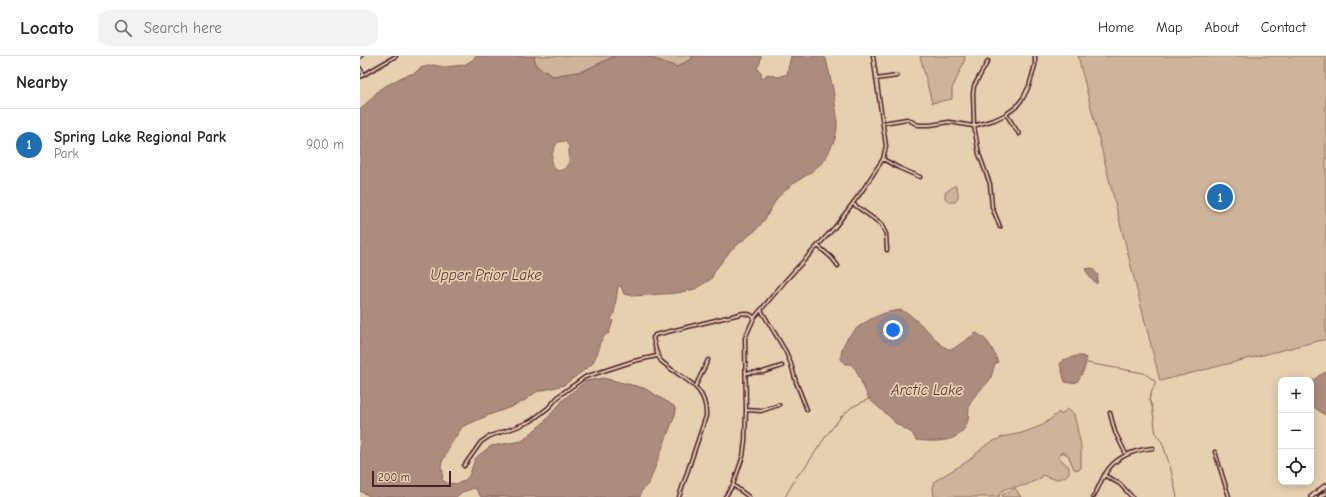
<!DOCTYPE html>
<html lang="en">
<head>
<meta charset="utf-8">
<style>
  :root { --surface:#fff; --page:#f2f2f2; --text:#222; --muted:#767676; --line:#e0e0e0; --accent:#1f6fb2 }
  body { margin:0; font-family:"Comic Neue",sans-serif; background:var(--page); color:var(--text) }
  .controls { position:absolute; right:12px; bottom:12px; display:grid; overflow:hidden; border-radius:8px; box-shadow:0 2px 10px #0003 }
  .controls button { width:36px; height:36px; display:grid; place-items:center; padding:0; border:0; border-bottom:1px solid var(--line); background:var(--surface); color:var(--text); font:20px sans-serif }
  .scale { position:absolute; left:12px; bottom:10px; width:79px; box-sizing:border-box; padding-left:4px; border:2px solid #4a1f2b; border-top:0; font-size:11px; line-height:14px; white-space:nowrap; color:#4a1f2b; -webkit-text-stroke:3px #e7d0b0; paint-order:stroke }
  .you { position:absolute; left:533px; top:274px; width:14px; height:14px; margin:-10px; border:3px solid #fff; border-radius:50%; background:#1a73e8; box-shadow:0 0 0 6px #1a73e833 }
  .badge { display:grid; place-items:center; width:26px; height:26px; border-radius:50%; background:var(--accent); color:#fff; font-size:13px; font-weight:700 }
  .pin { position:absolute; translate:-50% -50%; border:2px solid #fff; box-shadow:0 1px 4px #0006 }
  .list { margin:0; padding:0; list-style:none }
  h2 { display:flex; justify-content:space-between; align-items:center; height:52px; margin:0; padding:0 16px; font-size:17px }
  h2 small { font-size:13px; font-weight:400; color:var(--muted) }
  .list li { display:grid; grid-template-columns:26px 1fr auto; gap:12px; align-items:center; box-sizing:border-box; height:72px; padding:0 16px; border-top:1px solid var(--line) }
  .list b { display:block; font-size:15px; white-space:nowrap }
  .list p { margin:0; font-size:13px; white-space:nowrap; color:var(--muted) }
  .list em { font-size:13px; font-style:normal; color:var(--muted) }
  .icon { flex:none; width:22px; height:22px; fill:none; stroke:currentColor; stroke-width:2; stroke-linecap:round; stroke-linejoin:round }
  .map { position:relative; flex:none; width:966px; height:441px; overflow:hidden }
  header { display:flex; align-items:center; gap:24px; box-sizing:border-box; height:56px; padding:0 20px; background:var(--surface); border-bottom:1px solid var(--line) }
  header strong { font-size:19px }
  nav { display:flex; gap:22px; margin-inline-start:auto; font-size:14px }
  .search { width:280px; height:36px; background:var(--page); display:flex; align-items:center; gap:10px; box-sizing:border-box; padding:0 14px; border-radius:12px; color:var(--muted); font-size:15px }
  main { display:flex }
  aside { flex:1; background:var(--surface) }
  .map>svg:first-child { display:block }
</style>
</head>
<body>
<header>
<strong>Locato</strong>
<div class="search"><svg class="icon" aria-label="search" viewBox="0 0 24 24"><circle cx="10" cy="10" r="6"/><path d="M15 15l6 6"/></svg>Search here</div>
<nav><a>Home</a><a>Map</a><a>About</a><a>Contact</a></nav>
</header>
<main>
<aside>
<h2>Nearby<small></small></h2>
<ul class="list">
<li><span class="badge">1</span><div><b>Spring Lake Regional Park</b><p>Park</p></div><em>900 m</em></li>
</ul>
</aside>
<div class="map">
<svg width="966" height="441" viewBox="0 0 966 441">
  <rect width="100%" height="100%" fill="#e7d0b0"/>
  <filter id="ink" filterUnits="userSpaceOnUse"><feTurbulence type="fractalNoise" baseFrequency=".025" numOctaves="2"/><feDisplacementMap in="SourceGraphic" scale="8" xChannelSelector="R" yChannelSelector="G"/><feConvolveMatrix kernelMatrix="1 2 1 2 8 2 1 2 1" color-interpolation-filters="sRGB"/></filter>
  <g filter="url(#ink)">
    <path fill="#ceb49a" stroke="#8c6a62" d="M 175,0 L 255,0 L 223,15 L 193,20 L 176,10 L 174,1 Z
      M 286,0 L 332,0 L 333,2 L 317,11 Z
      M 560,0 L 605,0 L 604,6 L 592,33 L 592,43 L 572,47 Z
      M 718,0 L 966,0 L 966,283 L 800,325 Z
      M 594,130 L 596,130 C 598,135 600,142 595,146 L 589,146 L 585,142 L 585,137 Z
      M 707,353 L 710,355 L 714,358 L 721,390 L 721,412 L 718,414 L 714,413 L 708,399 L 702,396 L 699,399 L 699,402 L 709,411 L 709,417 C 702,426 691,423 682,419 L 681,422 C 676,424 671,427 666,429 C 657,432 641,429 639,441 L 574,441 L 573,432 L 575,425 L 608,405 L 626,389 L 642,381 L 662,377 L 683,369 L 699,356 L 701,359 Z
      M 655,432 L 661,441 L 643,441 L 642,439 Z"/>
    <path fill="#ac8c7d" stroke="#85605c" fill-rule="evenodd" d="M 115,0 L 175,0 L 174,1 L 176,10 L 193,20 L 223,15 L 255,0 L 286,0 L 317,11 L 333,2 L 332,0 L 401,0 L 400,7 L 397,12 L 401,16 L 402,23 L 403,24 L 407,18 L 418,21 L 427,18 L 431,0 L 464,0 L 466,3 L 473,33 L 477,60 L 477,72 L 475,83 L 465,104 L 450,117 L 431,129 L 417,142 L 405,163 L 396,174 L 371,194 L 356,213 L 351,223 L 335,233 L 317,237 L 274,240 L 264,238 L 261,230 L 258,230 L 254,258 L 251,263 L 253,265 L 249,277 L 245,279 L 239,288 L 239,294 L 232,308 L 204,329 L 176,336 L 164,345 L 151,351 L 129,359 L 102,371 L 91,388 L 82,406 L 81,411 L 83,416 L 82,424 L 87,427 L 97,428 L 105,424 L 109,420 L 115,403 L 119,399 L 131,390 L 162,385 L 184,366 L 204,343 L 226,325 L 243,322 L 284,332 L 314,350 L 316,356 L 289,427 L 281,436 L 280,441 L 121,441 L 115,432 L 102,436 L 96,441 L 11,441 L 0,435 L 0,54 L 20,33 L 44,20 L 55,17 L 60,12 L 73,9 L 85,11 L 104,9 L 114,3 ZM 205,85 L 209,90 L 209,108 L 205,113 L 198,115 L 192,110 C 191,101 192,94 198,86 Z
      M 732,212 L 738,219 L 737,228 L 731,223 L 725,213 Z
      M 541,254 L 549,258 L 565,272 L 581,289 L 588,293 L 593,293 L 616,277 C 629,283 633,294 638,306 L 635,308 C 633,313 632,321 629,325 C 623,332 615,338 611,346 C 607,353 610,361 607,367 C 600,388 573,386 556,384 L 552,377 L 535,367 L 532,363 L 509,343 L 495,312 L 490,308 L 485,308 L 481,303 C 480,281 502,266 520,259 C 526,256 534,255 541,254 Z
      M 716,300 L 722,300 L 726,302 C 727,311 721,319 717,326 L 710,327 L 705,326 L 700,308 L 703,304 Z
      M 966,316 L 966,359 L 965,359 L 951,349 L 951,326 L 960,319 Z"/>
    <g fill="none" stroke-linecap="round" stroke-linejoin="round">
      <path stroke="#85605c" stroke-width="1" d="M 727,307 L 784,317 L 795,325 L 795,327 L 789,343 L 792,350 L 796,378 L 802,386 L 810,410 L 817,441
        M 425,441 L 437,420 L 446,410 L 466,380 L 481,361 L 492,351 L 511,342"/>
      <g stroke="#4a1f2b" stroke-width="5">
        <path id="street" d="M 0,1 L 1,0
          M 628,5 L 614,30 L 613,37 L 614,70 L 619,98 L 630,128 L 632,151 L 640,171
          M 0,12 L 3,18
          M 0,21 L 36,0
          M 516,23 L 537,20
          M 646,58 L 659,78
          M 523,67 L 547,63 L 558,69 L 570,69 L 589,66 L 613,70 L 634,64 L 645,59 L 656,51 L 663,42 L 669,30 L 672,20 L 675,9 L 675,0
          M 523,103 L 539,112 L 560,121
          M 493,148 L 521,168 L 526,178 L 527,194
          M 458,190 L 472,202 L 478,210
          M 401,254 L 426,296 L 431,308 L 436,326 L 447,354
          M 386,317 L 403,316 L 422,310
          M 336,329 L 348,304
          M 386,354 L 401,355 L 419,349
          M 750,357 L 755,376 L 766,398
          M 855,396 L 869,441
          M 104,410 L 121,386 L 130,380 L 154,372 L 171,365 L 188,352 L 200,339 L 225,321 L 274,305 L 297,300
          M 744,419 L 760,428 L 772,441
          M 373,429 L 389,441
          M 319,441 L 346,360 C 347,334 330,326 311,313 C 308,310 304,308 301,305 C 296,299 295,290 293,282 L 295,279 L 384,257 L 391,259 L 394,262
          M 365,441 L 373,429 L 383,400 L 385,385 L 386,354 L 385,282 L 394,262 L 426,224 L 475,171 L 502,135 L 523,103 L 526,90 L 513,0
          M 733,441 C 738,434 740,426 745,418 C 755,401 773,394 793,392"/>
      </g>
      <g stroke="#4a1f2b" stroke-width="6">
        <path id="secondary" d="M 951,441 L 966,429
          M 960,441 L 966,437"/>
      </g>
      <use href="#street" stroke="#e7d0b0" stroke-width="2"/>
      <use href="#secondary" stroke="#e7d0b0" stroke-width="3"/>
    </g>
  </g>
  <g text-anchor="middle" stroke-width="3.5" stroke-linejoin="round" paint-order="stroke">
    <g font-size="15" font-style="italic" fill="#5e353b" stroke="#e7d0b0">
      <text x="126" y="224">Upper Prior Lake</text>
      <text x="567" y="339">Arctic Lake</text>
    </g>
  </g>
</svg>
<div class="controls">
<button>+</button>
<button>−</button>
<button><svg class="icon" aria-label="locate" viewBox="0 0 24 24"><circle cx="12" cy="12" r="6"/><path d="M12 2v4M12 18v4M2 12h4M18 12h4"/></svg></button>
</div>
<div class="scale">200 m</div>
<div class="you"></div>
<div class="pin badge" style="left:860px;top:141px">1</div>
</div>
</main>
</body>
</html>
